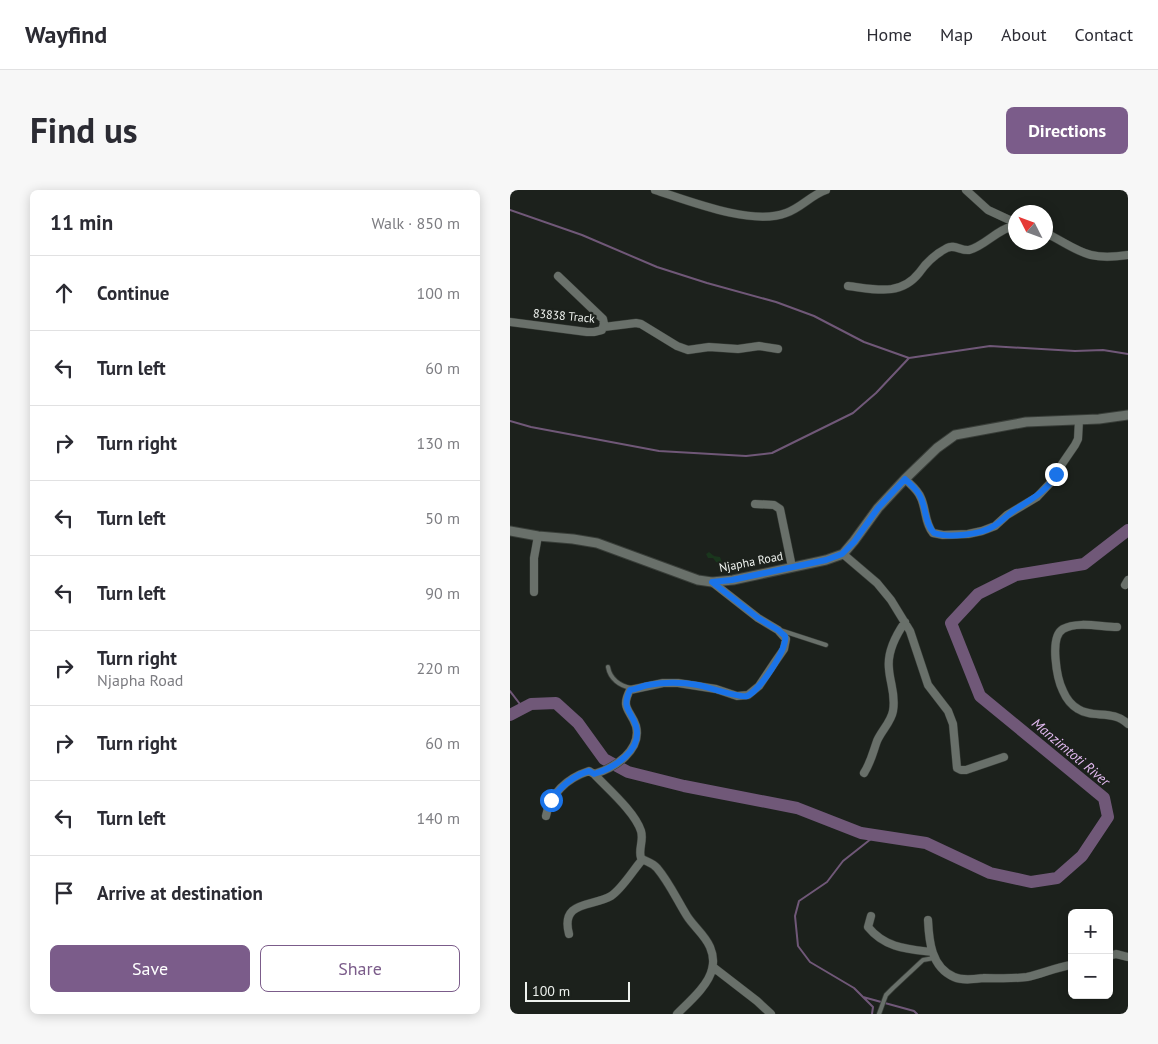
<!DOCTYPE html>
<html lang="en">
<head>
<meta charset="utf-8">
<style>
  :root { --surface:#fff; --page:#f7f7f7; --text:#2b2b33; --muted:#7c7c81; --line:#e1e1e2; --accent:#7b5c8a }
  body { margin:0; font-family:"PT Sans",sans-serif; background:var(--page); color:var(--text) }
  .controls { position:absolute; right:15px; bottom:15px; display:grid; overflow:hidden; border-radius:8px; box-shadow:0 2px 12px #0003 }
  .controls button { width:45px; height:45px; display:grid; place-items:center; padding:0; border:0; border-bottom:1px solid var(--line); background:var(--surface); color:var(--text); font:25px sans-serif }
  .compass { position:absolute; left:498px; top:15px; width:45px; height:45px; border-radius:50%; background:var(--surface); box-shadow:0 2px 12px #0003; rotate:312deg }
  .scale { position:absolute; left:15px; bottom:12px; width:105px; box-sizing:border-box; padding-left:5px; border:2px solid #eef2ee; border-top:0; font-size:14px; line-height:18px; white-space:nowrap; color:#eef2ee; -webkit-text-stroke:4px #1c211c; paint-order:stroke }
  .stop { position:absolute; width:15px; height:15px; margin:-11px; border:4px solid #1a73e8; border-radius:50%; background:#fff }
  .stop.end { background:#1a73e8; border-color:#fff; box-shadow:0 1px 5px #0008 }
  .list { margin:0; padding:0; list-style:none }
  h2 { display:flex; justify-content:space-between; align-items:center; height:65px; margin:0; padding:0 20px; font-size:21px }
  h2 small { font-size:16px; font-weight:400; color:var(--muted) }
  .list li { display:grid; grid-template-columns:32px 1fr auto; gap:15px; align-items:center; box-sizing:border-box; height:75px; padding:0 20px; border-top:1px solid var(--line) }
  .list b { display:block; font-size:19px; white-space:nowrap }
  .list p { margin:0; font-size:16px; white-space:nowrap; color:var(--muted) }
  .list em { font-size:16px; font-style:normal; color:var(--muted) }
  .actions { display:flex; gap:10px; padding:15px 20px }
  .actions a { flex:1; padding:11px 0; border:1px solid var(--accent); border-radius:8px; text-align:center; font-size:18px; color:var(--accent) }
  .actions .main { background:var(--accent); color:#fff }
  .icon { flex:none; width:28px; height:28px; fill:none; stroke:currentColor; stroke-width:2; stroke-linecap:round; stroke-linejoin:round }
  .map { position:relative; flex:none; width:618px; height:824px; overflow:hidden; border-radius:8px }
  header { display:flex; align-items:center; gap:30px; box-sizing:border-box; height:70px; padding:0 25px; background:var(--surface); border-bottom:1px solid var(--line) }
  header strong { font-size:24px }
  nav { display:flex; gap:28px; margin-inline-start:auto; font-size:18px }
  .intro { display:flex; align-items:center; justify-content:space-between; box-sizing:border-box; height:120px; padding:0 30px }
  h1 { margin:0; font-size:35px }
  .button { padding:12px 22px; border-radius:8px; background:var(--accent); color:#fff; font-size:18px; font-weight:700 }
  main { display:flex; gap:30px; padding:0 30px }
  aside { flex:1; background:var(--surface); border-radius:8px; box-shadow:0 2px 12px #0003 }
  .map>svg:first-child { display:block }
</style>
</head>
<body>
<header>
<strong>Wayfind</strong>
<nav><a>Home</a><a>Map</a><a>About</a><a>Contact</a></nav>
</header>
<div class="intro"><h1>Find us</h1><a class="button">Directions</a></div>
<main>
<aside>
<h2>11 min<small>Walk · 850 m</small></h2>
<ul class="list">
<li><svg class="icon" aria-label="ahead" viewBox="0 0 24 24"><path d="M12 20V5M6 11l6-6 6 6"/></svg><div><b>Continue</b></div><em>100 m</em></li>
<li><svg class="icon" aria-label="left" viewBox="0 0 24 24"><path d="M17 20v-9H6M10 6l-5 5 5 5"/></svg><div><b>Turn left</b></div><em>60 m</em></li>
<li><svg class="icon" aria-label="right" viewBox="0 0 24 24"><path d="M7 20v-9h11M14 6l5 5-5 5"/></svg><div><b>Turn right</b></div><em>130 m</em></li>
<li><svg class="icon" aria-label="left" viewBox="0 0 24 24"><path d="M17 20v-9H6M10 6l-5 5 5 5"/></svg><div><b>Turn left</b></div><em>50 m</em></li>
<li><svg class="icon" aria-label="left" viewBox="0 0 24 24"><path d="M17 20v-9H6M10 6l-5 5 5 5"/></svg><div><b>Turn left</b></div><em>90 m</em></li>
<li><svg class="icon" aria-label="right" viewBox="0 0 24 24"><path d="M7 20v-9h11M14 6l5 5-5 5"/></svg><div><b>Turn right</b><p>Njapha Road</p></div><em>220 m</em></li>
<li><svg class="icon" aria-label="right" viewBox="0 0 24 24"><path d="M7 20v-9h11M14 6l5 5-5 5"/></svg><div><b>Turn right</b></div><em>60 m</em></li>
<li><svg class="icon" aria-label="left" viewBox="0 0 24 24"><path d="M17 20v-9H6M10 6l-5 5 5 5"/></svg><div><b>Turn left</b></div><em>140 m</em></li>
<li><svg class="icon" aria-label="arrive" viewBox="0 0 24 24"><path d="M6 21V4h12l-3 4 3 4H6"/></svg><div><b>Arrive at destination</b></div></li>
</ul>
<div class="actions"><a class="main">Save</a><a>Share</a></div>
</aside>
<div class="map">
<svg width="618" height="824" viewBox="0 0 618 824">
  <rect width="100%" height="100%" fill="#1c211c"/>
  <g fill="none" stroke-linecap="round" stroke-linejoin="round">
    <path stroke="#705878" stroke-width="2" d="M 0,20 L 72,45 L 147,77 L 197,93 L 266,112 L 304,126 L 354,152 L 399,168
      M 0,231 L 21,237 L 149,261 L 236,266 L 262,263 L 343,223 L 366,203 L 399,168 L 480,156 L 565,161 L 593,160 L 618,164
      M 0,501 L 13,518
      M 353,807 L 404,821 L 407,824
      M 362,824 L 363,817 L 344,798 L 300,772 L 288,756 L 285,726 L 289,711 L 317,692 L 333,671 L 366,645"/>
    <path stroke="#705878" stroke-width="12" d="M 0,525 L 21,514 L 46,513 L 68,533 L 94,569 L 118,582 L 174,596 L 287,618 L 351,643 L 416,653 L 480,683 L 521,692 L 547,688 L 572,666 L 598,627 L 594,608 L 470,506 L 441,433 L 468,404 L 506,385 L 574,374 L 618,340"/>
  </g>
  <path fill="#1a361d" d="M 199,362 L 204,366 L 210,367 L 212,372 L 218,373 L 218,377 L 214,379 L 210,374 L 206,372 L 203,368 L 198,368 L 196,364 Z"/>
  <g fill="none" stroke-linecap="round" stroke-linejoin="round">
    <g stroke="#393e39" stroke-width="5.5">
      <path id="service" d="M 270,440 L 316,455
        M 98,477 C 100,489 110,496 121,498
        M 369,824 L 376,805 L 383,798 L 413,770 L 424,768"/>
    </g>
    <g stroke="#393e39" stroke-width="9">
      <path id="minor" d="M 145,0 C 179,11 242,36 276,23 C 291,18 301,5 316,0
        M 456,0 L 478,20 L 506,33
        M 536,43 C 571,61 576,71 618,65
        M 338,96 C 364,99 390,107 409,83 C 416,73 425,64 437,58 C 444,54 451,61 459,60 C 475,56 487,39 506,35
        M 0,132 L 77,142 L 84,142 L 92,140 L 94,134 L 93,129 L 48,86
        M 94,137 L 126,133 L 131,134 L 167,156 L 178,160 L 199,157 L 228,159 L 249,156 L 268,159
        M 395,289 C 401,295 408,300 411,308 C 416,319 415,334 423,343 L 433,345 L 458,344 L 472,341 L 485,336 L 497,325 L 527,307 L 543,290 L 552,274 L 565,255 L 568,249 L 569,230
        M 245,314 L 264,315 L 270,319 L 282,377
        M 333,364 L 367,393 L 381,410 L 400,441 L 418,495 L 438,521 L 443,534 L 447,578 L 451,580 L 456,580 L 494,567
        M 615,395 L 618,390
        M 24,402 L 24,368 L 28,346
        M 607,437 C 591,437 568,431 553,439 C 539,447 547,489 553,501 C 556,508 561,515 568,519 C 583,529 603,519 618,534
        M 354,583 C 361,572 363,562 367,551 C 372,540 381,532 383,521 C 386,504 380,494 379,479 C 377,463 386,445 395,432
        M 84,584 C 105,578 132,560 126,536 C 121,520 110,519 120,500 L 153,493 L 168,493 L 206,499 L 227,506 L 238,505 L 249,496 L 265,472 L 274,459 L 276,449 L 268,440 L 248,428 L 202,392
        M 36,626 C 40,604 57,588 79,581 L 84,584 C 98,599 125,622 131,641 C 134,651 128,659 131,668 C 136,672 142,672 147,678 C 159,692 167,710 177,726 C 184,737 195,745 200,757 C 203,764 204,772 202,779 C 199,795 178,813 167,824
        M 361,726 L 358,737 C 375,758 397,759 422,762
        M 418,730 C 419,751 421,777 444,787 C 453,791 465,789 474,788 C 489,788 503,789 517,787 C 532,784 546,777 562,775
        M 59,744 C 50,710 83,717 101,706 C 112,699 124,679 132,670
        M 599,766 L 606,764 L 618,767
        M 203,777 L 247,811 L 261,824"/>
    </g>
    <g stroke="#393e39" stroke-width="11">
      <path id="tertiary" d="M 0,341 L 28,346 L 63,349 L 87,353 L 188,390 L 202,392 L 223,390 L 316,370 L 333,364 L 344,351 L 368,318 L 395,289 L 427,258 L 445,245 L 516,232 L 589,229 L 618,225"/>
    </g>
    <use href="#service" stroke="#69706a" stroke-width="4"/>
    <use href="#minor" stroke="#69706a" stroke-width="8"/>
    <use href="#tertiary" stroke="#69706a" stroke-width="9"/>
  </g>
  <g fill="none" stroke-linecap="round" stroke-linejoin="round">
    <path stroke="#1a73e8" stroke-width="6" d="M 41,610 C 51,596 62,586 79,581 L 84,584 C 104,578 133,560 126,536 C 121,520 111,519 120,500 C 127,499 132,496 138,495 C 155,492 171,492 188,495 C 198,497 229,508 237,506 C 249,501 278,459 275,446 L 268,440 L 248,428 L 202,392 L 222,390 L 316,370 L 332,364 L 344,352 L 368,318 L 395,289 C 401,295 408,300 411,308 C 416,319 415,334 424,343 C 439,348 470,345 484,336 C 492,331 498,324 506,319 C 522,309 537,301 546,284"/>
  </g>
  <g text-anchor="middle" stroke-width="4.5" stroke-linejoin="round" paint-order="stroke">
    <g font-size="12" fill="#eef2ee" stroke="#1c211c">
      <text transform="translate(54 126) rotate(5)" y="4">83838 Track</text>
      <text transform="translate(241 372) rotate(-11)" y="4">Njapha Road</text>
    </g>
    <g font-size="14" font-style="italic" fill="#e3baf1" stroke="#1c211c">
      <text transform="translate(561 562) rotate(40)" y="5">Manzimtoti River</text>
    </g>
  </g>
</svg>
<div class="controls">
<button>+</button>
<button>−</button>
</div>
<svg class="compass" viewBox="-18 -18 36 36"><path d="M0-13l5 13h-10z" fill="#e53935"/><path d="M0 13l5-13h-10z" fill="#7c7c81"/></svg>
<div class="scale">100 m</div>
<div class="stop" style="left:41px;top:610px"></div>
<div class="stop end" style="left:546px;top:284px"></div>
</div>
</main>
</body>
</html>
